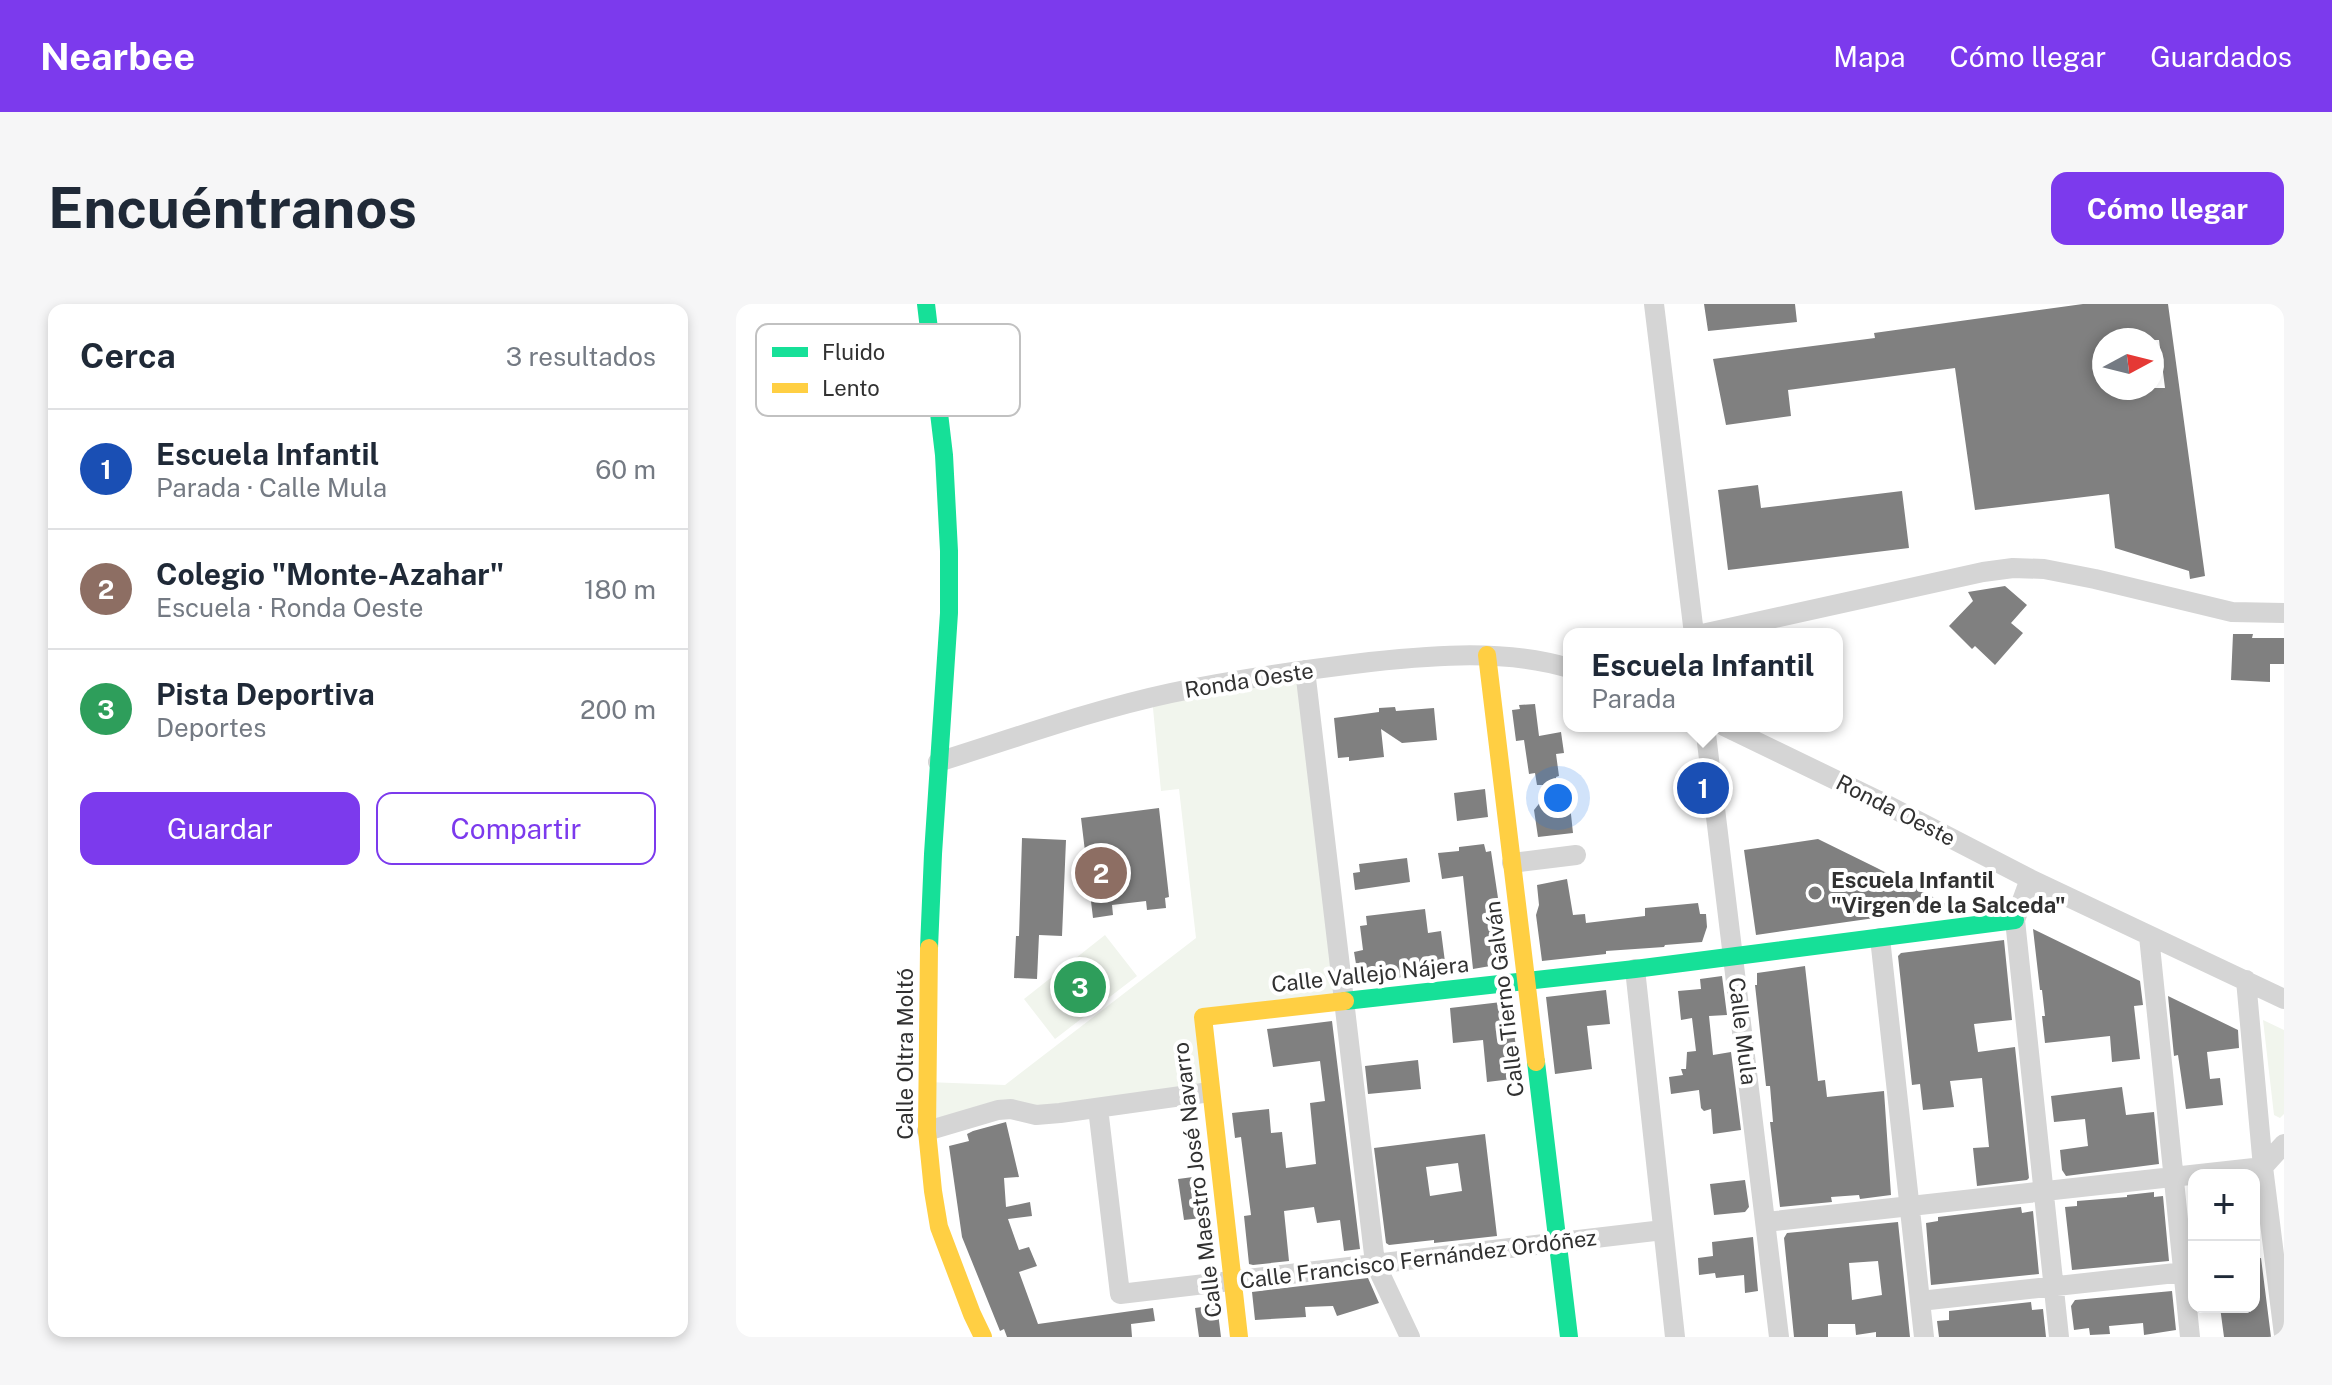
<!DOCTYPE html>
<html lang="es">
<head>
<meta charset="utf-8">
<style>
  :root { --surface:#fff; --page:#f6f6f7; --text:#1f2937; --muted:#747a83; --line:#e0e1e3; --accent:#7c3aed }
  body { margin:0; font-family:"Public Sans",sans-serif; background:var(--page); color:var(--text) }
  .controls { position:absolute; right:24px; bottom:24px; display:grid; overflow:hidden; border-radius:16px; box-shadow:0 4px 12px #0003 }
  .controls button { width:72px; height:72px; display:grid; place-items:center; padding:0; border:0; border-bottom:2px solid var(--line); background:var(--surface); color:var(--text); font:40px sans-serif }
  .compass { position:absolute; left:1356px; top:24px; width:72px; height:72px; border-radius:50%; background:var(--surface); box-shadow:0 4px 12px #0003; rotate:83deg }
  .you { position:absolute; left:822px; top:494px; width:28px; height:28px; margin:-20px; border:6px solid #fff; border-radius:50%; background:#1a73e8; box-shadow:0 0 0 12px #1a73e833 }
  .badge { display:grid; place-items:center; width:52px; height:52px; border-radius:50%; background:var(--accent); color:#fff; font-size:26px; font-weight:700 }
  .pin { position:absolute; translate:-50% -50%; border:4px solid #fff; box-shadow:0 2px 8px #0006 }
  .popup { position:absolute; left:827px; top:324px; width:280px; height:104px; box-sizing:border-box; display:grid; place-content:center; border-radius:16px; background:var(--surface); filter:drop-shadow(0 2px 6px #0005); font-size:26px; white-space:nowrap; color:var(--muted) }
  .popup b { font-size:30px; color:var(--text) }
  .popup::after { content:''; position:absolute; left:50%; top:100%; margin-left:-16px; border:16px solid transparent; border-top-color:var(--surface) }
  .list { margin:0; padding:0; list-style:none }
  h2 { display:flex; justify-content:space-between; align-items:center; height:104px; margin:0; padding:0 32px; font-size:34px }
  h2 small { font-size:26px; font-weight:400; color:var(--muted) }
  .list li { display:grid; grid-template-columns:52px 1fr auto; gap:24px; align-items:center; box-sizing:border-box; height:120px; padding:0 32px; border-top:2px solid var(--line) }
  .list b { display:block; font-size:30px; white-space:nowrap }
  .list p { margin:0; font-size:26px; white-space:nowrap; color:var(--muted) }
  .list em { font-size:26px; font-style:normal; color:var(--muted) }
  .actions { display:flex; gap:16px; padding:24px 32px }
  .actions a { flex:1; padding:18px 0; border:2px solid var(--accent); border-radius:16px; text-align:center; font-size:28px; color:var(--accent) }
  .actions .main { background:var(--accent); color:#fff }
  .map { position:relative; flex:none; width:1548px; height:1033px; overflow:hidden; border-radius:16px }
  header { display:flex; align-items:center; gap:48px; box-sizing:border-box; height:112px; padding:0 40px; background:var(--accent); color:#fff }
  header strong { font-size:38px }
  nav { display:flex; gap:44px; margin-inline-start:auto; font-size:28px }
  .intro { display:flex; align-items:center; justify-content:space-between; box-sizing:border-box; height:192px; padding:0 48px }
  h1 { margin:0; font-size:56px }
  .button { padding:20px 36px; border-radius:16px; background:var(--accent); color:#fff; font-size:28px; font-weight:700 }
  main { display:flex; gap:48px; padding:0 48px }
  aside { flex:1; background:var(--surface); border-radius:16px; box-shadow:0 4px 12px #0003 }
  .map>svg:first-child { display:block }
</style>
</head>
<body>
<header>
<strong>Nearbee</strong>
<nav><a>Mapa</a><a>Cómo llegar</a><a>Guardados</a></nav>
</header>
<div class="intro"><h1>Encuéntranos</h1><a class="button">Cómo llegar</a></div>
<main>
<aside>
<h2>Cerca<small>3 resultados</small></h2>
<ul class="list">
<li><span class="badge" style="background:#1a4fb4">1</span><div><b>Escuela Infantil</b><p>Parada · Calle Mula</p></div><em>60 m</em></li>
<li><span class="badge" style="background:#8d6e63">2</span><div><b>Colegio &quot;Monte-Azahar&quot;</b><p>Escuela · Ronda Oeste</p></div><em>180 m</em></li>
<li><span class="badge" style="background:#2e9e5b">3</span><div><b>Pista Deportiva</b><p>Deportes</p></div><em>200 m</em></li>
</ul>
<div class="actions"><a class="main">Guardar</a><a>Compartir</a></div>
</aside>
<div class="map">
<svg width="1548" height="1033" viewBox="0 0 1548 1033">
  <rect width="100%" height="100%" fill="#fff"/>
  <path fill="#f1f5ed" d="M 569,366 L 609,698 L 467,713 L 474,788 L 275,805 L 191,827 L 191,778 L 269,781 L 460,634 L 443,485 L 425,487 L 416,394 Z
    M 369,631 L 401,672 L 319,735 L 288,695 Z
    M 1527,716 L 1548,726 L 1548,810 L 1544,814 L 1538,811 Z"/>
  <path fill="#808080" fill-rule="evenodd" d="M 968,0 L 1059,0 L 1061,18 L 972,27 Z
    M 1347,0 L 1432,0 L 1469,272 L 1454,275 L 1453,267 L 1379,244 L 1373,190 L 1239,206 L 1219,64 L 1052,86 L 1055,112 L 990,121 L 977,55 L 1139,34 L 1138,29 ZM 1368,36 L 1423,36 L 1429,84 L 1368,84 Z
    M 1022,181 L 1025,204 L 1166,187 L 1173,244 L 992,266 L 982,186 Z
    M 1269,282 L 1291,301 L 1275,319 L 1287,329 L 1259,361 L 1239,342 L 1236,345 L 1213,322 L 1237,297 L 1232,288 Z
    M 1497,330 L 1517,330 L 1516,334 L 1548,334 L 1548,360 L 1534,360 L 1534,378 L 1495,376 Z
    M 799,400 L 803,432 L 825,428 L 828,449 L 820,450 L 823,472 L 820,473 L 823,503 L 834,501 L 837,529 L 802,533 L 798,506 L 818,481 L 801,481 L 799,469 L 793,470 L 788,436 L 780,437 L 776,406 L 784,405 L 783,401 Z
    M 659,403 L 660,407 L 698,404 L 701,436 L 666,439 L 645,425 L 648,453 L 613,457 L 613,453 L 602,454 L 598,414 L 643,408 L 643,404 Z
    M 749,485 L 752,513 L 721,517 L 718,489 Z
    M 423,504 L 433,593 L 429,594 L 430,604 L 411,606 L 410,597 L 376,601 L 377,611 L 357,614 L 345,514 Z
    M 286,534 L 330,536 L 326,632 L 303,631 L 301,675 L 278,674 L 280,632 L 283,632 Z
    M 1082,535 L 1141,564 L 1216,603 L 1020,631 L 1008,546 Z
    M 748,540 L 750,548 L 755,547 L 762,594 L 755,595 L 759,624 L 762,624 L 764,635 L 766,660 L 737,665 L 727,572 L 706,575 L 702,549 L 723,547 L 723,543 Z
    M 671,554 L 674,578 L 619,586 L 617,569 L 624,568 L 623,560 Z
    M 831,575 L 837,611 L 849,610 L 850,619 L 909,612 L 909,604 L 962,599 L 964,610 L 970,610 L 971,623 L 966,638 L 929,641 L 928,643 L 870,647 L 870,650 L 806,657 L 800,611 L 803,601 L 801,581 Z
    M 689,605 L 692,629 L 705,627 L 709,658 L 702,660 L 703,669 L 623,678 L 618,648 L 627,646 L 624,622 L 631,621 L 630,612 Z
    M 1297,625 L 1404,677 L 1407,701 L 1398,702 L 1404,755 L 1376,758 L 1374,732 L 1309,739 L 1306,712 L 1309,712 L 1306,686 L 1304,686 Z
    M 1268,636 L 1276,716 L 1238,720 L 1242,748 L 1279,743 L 1293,874 L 1291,876 L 1241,882 L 1237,844 L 1253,843 L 1246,774 L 1214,777 L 1218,803 L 1187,806 L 1184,780 L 1176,781 L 1162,652 L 1165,649 Z
    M 1069,662 L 1082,777 L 1089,776 L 1091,793 L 1148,787 L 1155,891 L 1124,895 L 1123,891 L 1095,893 L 1096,898 L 1044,903 L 1034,818 L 1037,818 L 1034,782 L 1030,782 L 1019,681 L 1021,681 L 1021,669 Z
    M 986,672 L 991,711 L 973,712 L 977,751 L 995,748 L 1005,826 L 977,830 L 975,805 L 968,807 L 965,804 L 963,786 L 935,790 L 933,773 L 947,771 L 945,765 L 950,765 L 951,748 L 960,747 L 956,714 L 945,716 L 942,687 L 965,685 L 964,675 Z
    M 870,686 L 874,720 L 851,722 L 856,765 L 819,770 L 810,693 Z
    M 1432,692 L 1502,726 L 1503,744 L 1471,748 L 1474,775 L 1484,774 L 1487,801 L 1450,805 L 1442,751 L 1438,752 Z
    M 774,697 L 784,774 L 751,778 L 747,736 L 717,739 L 714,704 Z
    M 596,717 L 624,945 L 608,947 L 604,916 L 581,919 L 578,903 L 548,907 L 553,957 L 517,961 L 513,960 L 508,912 L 515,911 L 505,833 L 499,834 L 496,809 L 533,805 L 535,829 L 546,828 L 550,864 L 580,860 L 574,799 L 589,797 L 584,757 L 537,763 L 531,725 Z
    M 682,756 L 685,785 L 632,790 L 629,762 Z
    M 1386,783 L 1390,811 L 1418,808 L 1423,860 L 1330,872 L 1326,866 L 1324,846 L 1352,842 L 1349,815 L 1318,818 L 1315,792 Z
    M 270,818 L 283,873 L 268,874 L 270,903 L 294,898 L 296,912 L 272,915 L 283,946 L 293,943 L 301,962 L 283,968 L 302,1020 L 417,1004 L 419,1017 L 395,1020 L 396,1033 L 271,1033 L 268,1025 L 264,1027 L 226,933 L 213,842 L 233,837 L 231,830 L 237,827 Z
    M 749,830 L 761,932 L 698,939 L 698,936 L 653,941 L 650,939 L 638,844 ZM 722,859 L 726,887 L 694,892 L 690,863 Z
    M 457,873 L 458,884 L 468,883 L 471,905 L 466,908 L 466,914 L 448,916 L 442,875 Z
    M 1009,876 L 1013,903 L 1009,908 L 978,911 L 974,880 Z
    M 1418,888 L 1418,893 L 1427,892 L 1433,957 L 1336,966 L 1329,903 L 1341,902 L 1341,897 L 1391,893 L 1391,891 Z
    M 1285,903 L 1286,909 L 1297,907 L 1303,970 L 1195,981 L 1190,919 L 1202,917 L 1202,913 Z
    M 1162,918 L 1174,1033 L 1140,1033 L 1140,1028 L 1120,1031 L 1119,1020 L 1092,1020 L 1092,1033 L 1058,1033 L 1048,934 L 1051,929 ZM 1142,957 L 1146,991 L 1116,996 L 1113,959 Z
    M 1017,933 L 1022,987 L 1009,989 L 1008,971 L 980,974 L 979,969 L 963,971 L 962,954 L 977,952 L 976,938 Z
    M 1525,954 L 1535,1033 L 1488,1033 L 1484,1003 L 1518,1003 L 1518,955 Z
    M 632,974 L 643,999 L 601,1012 L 597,1002 L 569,1003 L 570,1013 L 519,1016 L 516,988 Z
    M 1436,987 L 1440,1026 L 1408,1031 L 1407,1019 L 1373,1022 L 1374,1030 L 1354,1031 L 1353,1024 L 1338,1026 L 1335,1002 L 1339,996 Z
    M 1295,998 L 1296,1006 L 1307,1005 L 1310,1033 L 1203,1033 L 1201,1017 L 1213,1016 L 1213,1007 Z
    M 481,1001 L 485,1033 L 463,1033 L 459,1004 Z"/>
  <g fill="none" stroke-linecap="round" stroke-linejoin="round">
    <path stroke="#d5d5d5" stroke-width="20" d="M 918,0 L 958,330
      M 966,330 L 1247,268 L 1277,264 L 1308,265 L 1359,275 L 1496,308 L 1548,309
      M 569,366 L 639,959 L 674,1033
      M 969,422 L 1043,1033
      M 988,422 L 1141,496 L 1294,575 L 1548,695
      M 202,458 C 279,434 356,406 435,389 C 501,375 567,366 634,358 C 700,351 768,345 833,364
      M 776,559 L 840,551
      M 1294,575 L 1279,616 L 1323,1033
      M 1413,632 L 1454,1033
      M 1144,634 L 1188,1033
      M 899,665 L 939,1033
      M 1510,676 L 1527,863 L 1548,1031
      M 362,804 L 384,990 L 927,926
      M 191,827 L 262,806 L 275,805 L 300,811 L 324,809 L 474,788
      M 1030,918 L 1527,863 L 1548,840
      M 1184,997 L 1458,967"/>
    <path stroke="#16e098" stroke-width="18" d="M 190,0 L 208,151 L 213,247 L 213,309 L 197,550 L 193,644
      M 609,697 L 899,665 L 1279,616
      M 800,758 L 833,1033"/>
    <path stroke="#ffcf43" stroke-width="18" d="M 751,351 L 800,758
      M 193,644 L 191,827 L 197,887 L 203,923 L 236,1010 L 247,1033
      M 503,1033 L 467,713 L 609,697"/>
  </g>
  <circle fill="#797979" stroke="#fff" stroke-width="3" cx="1079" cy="589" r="8"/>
  <g text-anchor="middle" stroke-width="8" stroke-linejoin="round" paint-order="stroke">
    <g font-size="22" fill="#313131" stroke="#fff">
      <text transform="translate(513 376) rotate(-9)" y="8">Ronda Oeste</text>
      <text transform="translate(1160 506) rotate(27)" y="8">Ronda Oeste</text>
      <text transform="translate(634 670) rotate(-6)" y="8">Calle Vallejo Nájera</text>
      <text transform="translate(768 695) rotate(-97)" y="8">Calle Tierno Galván</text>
      <text transform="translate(1007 727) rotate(83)" y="8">Calle Mula</text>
      <text transform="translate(169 750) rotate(-90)" y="8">Calle Oltra Moltó</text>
      <text transform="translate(461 876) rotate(-97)" y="8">Calle Maestro José Navarro</text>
      <text transform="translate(682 955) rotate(-7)" y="8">Calle Francisco Fernández Ordóñez</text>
    </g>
    <g font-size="22" font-weight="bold" fill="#313131" stroke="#fff" text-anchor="start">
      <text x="1095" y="584">Escuela Infantil<tspan x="1095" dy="25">"Virgen de la Salceda"</tspan></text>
    </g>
  </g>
  <rect x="20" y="20" width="264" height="92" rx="12" fill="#fff" stroke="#c1c1c1" stroke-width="2"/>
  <rect x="36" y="43" width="36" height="10" fill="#16e098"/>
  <rect x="36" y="79" width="36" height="10" fill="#ffcf43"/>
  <g font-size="22" fill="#313131">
    <text x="86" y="56">Fluido</text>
    <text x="86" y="92">Lento</text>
  </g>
</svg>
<div class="controls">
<button>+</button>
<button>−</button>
</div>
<svg class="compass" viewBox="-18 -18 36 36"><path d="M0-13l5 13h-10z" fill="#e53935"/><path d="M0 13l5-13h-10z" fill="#747a83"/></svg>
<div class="you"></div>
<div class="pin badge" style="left:967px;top:484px;background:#1a4fb4">1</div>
<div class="popup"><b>Escuela Infantil</b>Parada</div>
<div class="pin badge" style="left:365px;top:569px;background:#8d6e63">2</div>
<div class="pin badge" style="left:344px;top:683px;background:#2e9e5b">3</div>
</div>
</main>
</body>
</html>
